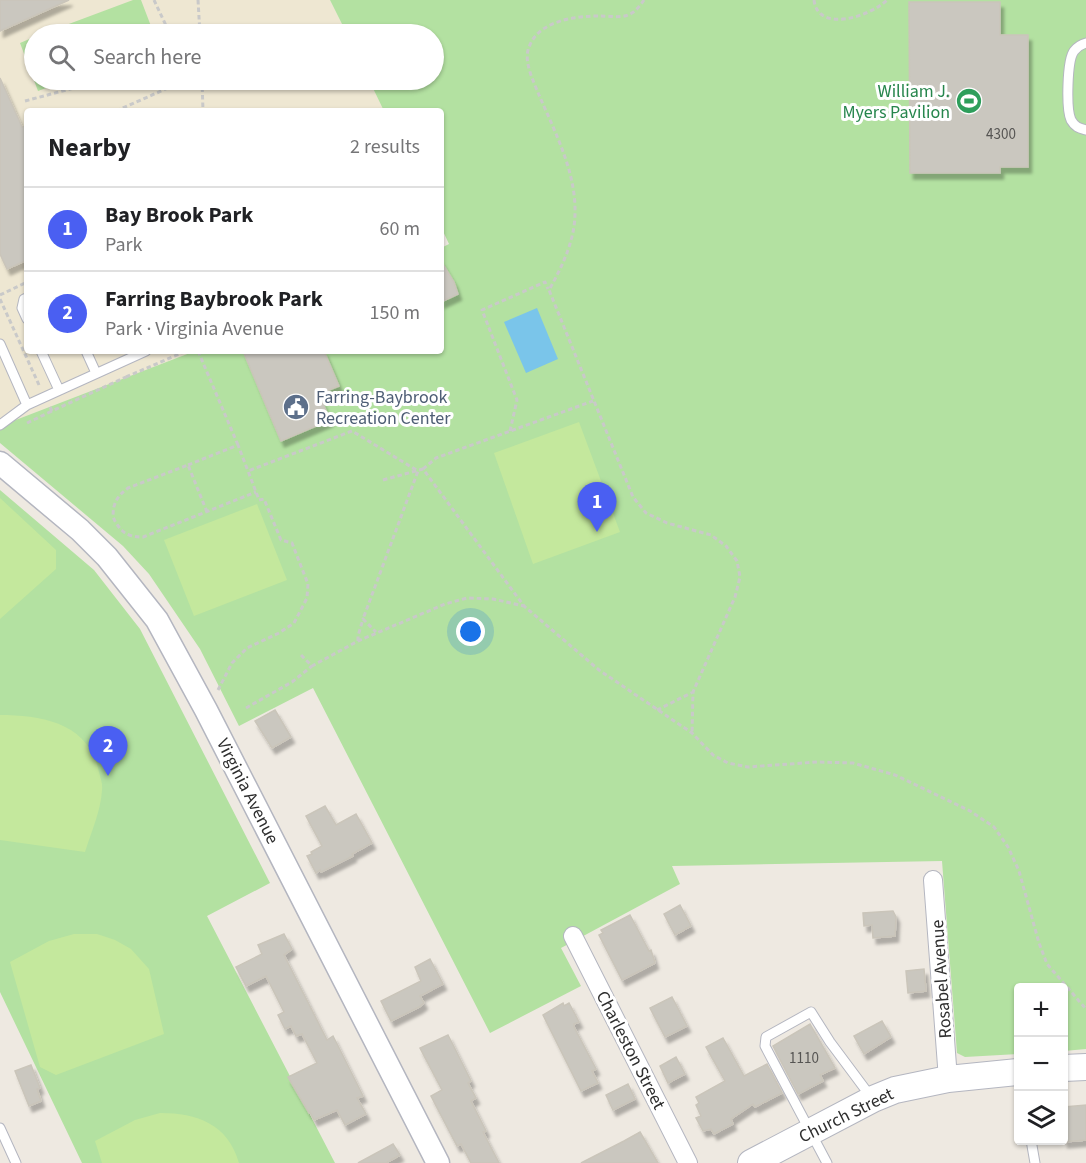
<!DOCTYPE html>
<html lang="en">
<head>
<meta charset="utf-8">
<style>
  :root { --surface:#fff; --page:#f2f2f2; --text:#202124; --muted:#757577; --line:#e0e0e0; --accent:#4a5ff2 }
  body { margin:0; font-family:"Source Sans 3",sans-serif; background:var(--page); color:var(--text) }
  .controls { position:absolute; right:18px; bottom:18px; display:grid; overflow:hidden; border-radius:6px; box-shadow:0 2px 4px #0004 }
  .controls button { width:54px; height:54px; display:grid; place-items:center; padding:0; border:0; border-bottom:2px solid var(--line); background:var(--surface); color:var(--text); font:30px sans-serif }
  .you { position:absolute; left:471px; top:632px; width:21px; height:21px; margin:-15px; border:4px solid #fff; border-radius:50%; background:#1a73e8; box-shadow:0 0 0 9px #1a73e833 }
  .badge { display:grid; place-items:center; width:39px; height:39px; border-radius:50%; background:var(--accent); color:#fff; font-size:20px; font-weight:700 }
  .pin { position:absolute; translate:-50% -50px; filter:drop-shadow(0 2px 3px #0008) }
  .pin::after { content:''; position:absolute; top:32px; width:21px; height:18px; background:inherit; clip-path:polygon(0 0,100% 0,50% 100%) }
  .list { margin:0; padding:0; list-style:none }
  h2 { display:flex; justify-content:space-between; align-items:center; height:78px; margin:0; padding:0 24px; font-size:26px }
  h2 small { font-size:20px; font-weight:400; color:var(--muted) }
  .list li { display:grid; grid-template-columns:39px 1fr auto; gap:18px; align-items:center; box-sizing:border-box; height:84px; padding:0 24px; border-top:2px solid var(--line) }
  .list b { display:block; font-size:22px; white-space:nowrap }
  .list p { margin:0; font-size:20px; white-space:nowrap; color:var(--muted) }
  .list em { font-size:20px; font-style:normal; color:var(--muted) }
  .icon { flex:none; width:33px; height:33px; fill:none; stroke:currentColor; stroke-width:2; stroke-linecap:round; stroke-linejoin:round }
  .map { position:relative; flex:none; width:1086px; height:1163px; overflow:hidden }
  .search { position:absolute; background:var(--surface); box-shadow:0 2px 4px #0004; left:24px; top:24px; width:420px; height:66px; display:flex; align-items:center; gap:15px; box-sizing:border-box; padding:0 21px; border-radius:33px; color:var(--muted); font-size:22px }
  .panel { position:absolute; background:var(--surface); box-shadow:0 2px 4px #0004; left:24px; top:108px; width:420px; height:246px; border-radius:6px }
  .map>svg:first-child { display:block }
</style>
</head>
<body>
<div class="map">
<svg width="1086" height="1163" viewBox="0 0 1086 1163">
  <defs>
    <filter id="shadow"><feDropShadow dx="3.5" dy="6" stdDeviation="1.5" flood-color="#0004"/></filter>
  </defs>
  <rect width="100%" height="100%" fill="#eee9e1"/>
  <path fill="#eee7d2" d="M 0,0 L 330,0 L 347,34 L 34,34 L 34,80 L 369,80 L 384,111 L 27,111 L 27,351 L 195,351 L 0,426 Z"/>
  <path fill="#b3e1a1" d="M 133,0 L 141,0 L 154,34 L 42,34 Z
    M 330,0 L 1086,0 L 1086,1049 L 1064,1051 L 1064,988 L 1018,988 L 1018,1054 L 965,1057 L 957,1053 L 942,861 L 672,866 L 680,884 L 561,948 L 581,986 L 490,1033 L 313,688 L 239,726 L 200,649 L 149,574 L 123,546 L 0,443 L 0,426 L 195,351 L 441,351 L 441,248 L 449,244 L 441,227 L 441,111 L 384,111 L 369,80 L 434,80 L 434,34 L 347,34 Z
    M 34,37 L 34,80 L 68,80 L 38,91 L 20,43 Z
    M 0,490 L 94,570 L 140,629 L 270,883 L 207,916 L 335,1163 L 82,1163 L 0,992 Z"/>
  <path fill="#c4e89d" d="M 579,422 L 620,532 L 533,564 L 494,453 Z
    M 0,498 L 56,550 L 56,569 L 0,619 Z
    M 257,504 L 287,580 L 194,616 L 164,540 Z
    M 0,715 C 42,715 89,723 99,772 C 100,777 103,784 102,790 C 101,810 91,833 85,852 L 0,840 Z
    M 74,934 L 97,934 L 115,940 L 131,949 L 149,969 L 164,1034 L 56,1075 L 40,1067 L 10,962 L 49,941 Z
    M 160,1113 C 197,1113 228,1124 239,1163 L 102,1163 L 95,1141 L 135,1120 Z"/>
  <path fill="#7ac5ea" d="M 537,308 L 558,359 L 526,373 L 504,322 Z"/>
  <path fill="#cac7bf" stroke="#cac5ba" stroke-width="1.5" filter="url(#shadow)" d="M 0,0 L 69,0 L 0,31 Z
    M 909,2 L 1000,2 L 1000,35 L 1028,35 L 1028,167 L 1000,167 L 1000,173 L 910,173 Z
    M 0,78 L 22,127 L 27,125 L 27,260 L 7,269 L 0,254 Z
    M 441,261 L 454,282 L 458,294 L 441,302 Z
    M 243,351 L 324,351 L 339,386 L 319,394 L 330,420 L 281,441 Z
    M 275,710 L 291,737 L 272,748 L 255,721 Z
    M 325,806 L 336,825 L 356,814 L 372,843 L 352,854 L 353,856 L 321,872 L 320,870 L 316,873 L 307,856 L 312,854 L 311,852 L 322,846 L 306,816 Z
    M 680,905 L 691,926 L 675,935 L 664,914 Z
    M 893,911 L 896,917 L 895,936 L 873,938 L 872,925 L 864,926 L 863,913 Z
    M 630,915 L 649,951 L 651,950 L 655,963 L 622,980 L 599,935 L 603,933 L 601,930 Z
    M 284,934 L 292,949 L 284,955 L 327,1040 L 333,1036 L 363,1096 L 357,1098 L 366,1114 L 345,1125 L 337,1110 L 314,1120 L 310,1112 L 309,1113 L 288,1077 L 317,1063 L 302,1034 L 296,1036 L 291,1026 L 285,1029 L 278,1015 L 284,1012 L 266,976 L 246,986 L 236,967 L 262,954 L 258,945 Z
    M 430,959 L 443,984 L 420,996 L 424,1003 L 419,1007 L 391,1021 L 381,1001 L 421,981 L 415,967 Z
    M 924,969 L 926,991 L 908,993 L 906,971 Z
    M 672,997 L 687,1026 L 665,1037 L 650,1008 Z
    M 563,1003 L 564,1006 L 569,1003 L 579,1022 L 574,1024 L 574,1027 L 596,1069 L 592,1071 L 598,1083 L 581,1091 L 543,1015 Z
    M 882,1021 L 891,1037 L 864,1054 L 854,1036 Z
    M 810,1024 L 835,1068 L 820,1075 L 823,1081 L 798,1094 L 773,1046 Z
    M 448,1035 L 471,1081 L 468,1083 L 476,1098 L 471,1101 L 486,1131 L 483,1132 L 499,1163 L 471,1163 L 461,1144 L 457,1146 L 431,1096 L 442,1090 L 420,1048 Z
    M 723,1038 L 744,1076 L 767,1064 L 782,1093 L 755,1107 L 753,1104 L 731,1119 L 733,1124 L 714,1134 L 711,1129 L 703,1131 L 696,1118 L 701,1116 L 696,1105 L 699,1103 L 696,1097 L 725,1081 L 706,1047 Z
    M 676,1057 L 685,1074 L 668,1083 L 660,1066 Z
    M 31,1065 L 40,1088 L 37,1089 L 41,1101 L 29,1106 L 15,1071 Z
    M 628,1084 L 635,1099 L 613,1110 L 606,1095 Z
    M 1086,1105 L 1086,1140 L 1064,1142 L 1064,1107 Z
    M 640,1132 L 658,1163 L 581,1163 L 624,1141 Z
    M 393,1144 L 400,1155 L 386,1163 L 358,1163 Z"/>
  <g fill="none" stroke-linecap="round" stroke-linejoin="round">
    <g stroke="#b4b6c0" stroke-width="11">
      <path id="service" d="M 1086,43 C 1082,44 1077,47 1074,51 C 1067,60 1066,109 1071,120 C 1075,127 1079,128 1086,130
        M 27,298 L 24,299 L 22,308 L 27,319
        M 0,344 L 27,405
        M 41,351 L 59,390
        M 86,351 L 96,373
        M 0,425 L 27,405 L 146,351
        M 0,1128 L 16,1163
        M 1031,1140 L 1035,1163
        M 827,1163 L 765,1046 L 766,1037 L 811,1012 L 830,1042 L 871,1097"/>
    </g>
    <g stroke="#b4b6c0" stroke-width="20">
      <path id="minor" d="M 933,880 L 948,1079
        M 573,936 L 688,1163"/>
    </g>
    <g stroke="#b4b6c0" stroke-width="25">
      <path id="tertiary" d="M 0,463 L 80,530 L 107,557 L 157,620 L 206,710 L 438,1163"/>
    </g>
    <g stroke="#b4b6c0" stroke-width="28">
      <path id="secondary" d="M 1064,1068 L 1086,1067
        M 751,1163 L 873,1099 L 895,1090 L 948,1079 L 1018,1072"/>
    </g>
    <path stroke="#c9c9c9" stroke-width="3" stroke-dasharray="4.5 3" stroke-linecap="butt" d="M 154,0 L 170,34
      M 198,0 L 200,34
      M 644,0 C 640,6 634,13 628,15 C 621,18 608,16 600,16 C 576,16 539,20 529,47 C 523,62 534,82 539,95 C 555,132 576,172 575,213 C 575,240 562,267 549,290 L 633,497 L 646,513 L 667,523 L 711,535 L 726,546 L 737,561 L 740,577 L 735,597 L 693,692 L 692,733
      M 814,0 C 818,34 871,16 887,0
      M 202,80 L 203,111
      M 25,101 L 104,80
      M 116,111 L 186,80
      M 0,295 L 27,282
      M 0,299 L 39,385
      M 198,351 L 238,445
      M 126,377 L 186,351
      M 50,407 L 52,411 L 126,377 L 125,374
      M 27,423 L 52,411
      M 510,431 L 517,400 L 482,310 L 545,282 L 548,289
      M 188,465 L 238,445 L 248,471
      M 423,469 L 436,458 L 593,401
      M 383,480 L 423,469 L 524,606 L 599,670 L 692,733 L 713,755 L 728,763 L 748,767 L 817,762 L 853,763 L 895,775 L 970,811 L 994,827 L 1008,847 L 1019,871 L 1039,943 L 1047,964 L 1086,1009
      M 207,512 L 188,465 L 128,488 C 117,496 113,503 113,517 C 120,532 127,537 143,537 L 256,492
      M 358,641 L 358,636 L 363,619 L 376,632
      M 301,655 L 312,666 L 358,641 L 445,604 L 467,598 L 493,599 L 524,606
      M 218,690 L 232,663 L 247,648 L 279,633 L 294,623 L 307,598 L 308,584 L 292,543 L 281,540 L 264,499 L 259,500 L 248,471 L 352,431 L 418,471 L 363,619
      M 246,708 L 292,682 L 312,666
      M 657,710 L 693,692"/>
    <use href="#service" stroke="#fff" stroke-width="9"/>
    <use href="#minor" stroke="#fff" stroke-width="18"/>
    <use href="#tertiary" stroke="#fff" stroke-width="22"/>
    <use href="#secondary" stroke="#fff" stroke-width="26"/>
  </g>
  <defs>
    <g id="stadium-disc" transform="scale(1.35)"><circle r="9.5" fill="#2e9e5b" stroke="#fff"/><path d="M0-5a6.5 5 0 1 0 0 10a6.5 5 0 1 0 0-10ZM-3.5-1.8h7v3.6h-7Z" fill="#fff"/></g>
    <g id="civic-disc" transform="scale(1.35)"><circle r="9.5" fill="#5c6f8a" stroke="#fff"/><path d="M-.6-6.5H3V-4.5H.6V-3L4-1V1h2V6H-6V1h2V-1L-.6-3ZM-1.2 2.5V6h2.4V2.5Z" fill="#fff"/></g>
  </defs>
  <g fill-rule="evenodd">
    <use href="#stadium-disc" x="969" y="101"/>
    <use href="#civic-disc" x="296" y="407"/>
  </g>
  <g text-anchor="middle" stroke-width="6" stroke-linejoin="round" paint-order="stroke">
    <g font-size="15" fill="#555452">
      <text x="1001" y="139">4300</text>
      <text x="804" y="1063">1110</text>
    </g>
    <g font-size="18" fill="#27864d" stroke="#fff" text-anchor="end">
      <text x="950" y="97">William J.<tspan x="950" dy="21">Myers Pavilion</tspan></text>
    </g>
    <g font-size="18" fill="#4e5e75" stroke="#fff" text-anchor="start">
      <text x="316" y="403">Farring-Baybrook<tspan x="316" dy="21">Recreation Center</tspan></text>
    </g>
    <g font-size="18" fill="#2e2e2e" stroke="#fff">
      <text transform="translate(248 791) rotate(63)" y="6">Virginia Avenue</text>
      <text transform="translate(941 979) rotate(-94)" y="6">Rosabel Avenue</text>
      <text transform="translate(631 1050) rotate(63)" y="6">Charleston Street</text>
      <text transform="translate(846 1115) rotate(-26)" y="6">Church Street</text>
    </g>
  </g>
</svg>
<div class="controls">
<button>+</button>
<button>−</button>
<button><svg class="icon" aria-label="layers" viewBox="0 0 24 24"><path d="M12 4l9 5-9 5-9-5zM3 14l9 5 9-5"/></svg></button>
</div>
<div class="you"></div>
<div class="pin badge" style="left:597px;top:532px">1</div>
<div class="pin badge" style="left:108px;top:776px">2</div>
<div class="search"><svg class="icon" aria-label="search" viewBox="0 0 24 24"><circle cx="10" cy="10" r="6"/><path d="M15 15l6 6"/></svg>Search here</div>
<section class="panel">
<h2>Nearby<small>2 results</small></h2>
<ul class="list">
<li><span class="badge">1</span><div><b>Bay Brook Park</b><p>Park</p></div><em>60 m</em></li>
<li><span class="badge">2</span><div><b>Farring Baybrook Park</b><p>Park · Virginia Avenue</p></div><em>150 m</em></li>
</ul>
</section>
</div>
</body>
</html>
